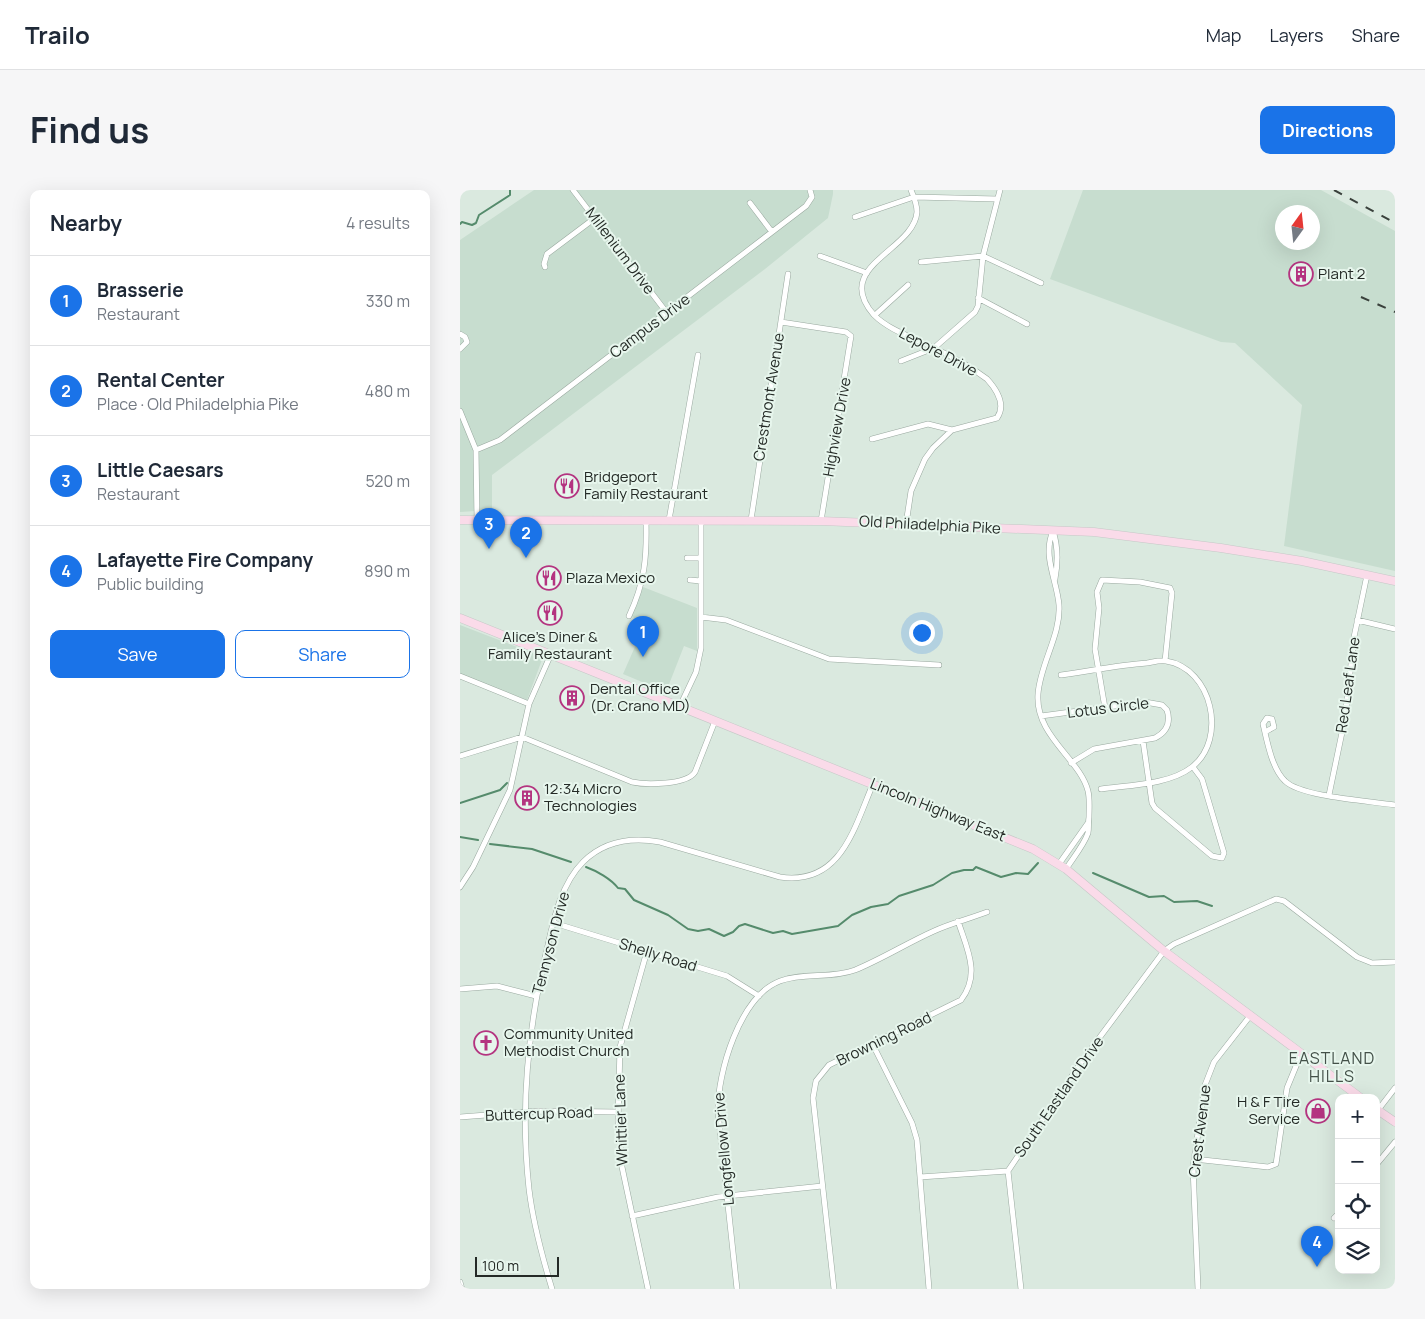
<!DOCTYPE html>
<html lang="en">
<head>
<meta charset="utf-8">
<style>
  :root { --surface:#fff; --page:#f6f6f7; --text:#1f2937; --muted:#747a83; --line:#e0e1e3; --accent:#1a73e8 }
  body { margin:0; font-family:Manrope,sans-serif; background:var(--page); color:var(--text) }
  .controls { position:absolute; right:15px; bottom:15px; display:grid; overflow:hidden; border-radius:10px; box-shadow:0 5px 20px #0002 }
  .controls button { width:45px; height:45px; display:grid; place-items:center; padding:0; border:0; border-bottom:1px solid var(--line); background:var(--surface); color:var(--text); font:25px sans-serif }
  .compass { position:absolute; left:815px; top:15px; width:45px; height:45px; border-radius:50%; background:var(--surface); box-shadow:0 5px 20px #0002; rotate:15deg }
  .scale { position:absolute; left:15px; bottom:12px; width:84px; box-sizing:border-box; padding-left:5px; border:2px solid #242a26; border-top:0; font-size:14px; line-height:18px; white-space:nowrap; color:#242a26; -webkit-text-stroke:4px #e7f6ed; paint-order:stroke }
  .you { position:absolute; left:461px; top:442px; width:18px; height:18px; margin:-12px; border:4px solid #fff; border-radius:50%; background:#1a73e8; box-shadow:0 0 0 8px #1a73e833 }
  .badge { display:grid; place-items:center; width:32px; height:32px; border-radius:50%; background:var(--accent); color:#fff; font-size:16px; font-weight:700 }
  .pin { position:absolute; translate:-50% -41px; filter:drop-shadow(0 1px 2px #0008) }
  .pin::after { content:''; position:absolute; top:26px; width:18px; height:15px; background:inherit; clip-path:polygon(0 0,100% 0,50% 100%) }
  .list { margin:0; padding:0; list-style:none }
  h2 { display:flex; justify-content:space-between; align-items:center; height:65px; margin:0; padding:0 20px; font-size:21px }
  h2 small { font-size:16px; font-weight:400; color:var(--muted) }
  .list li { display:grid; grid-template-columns:32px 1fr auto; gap:15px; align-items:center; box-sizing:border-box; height:90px; padding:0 20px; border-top:1px solid var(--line) }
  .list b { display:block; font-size:19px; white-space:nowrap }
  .list p { margin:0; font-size:16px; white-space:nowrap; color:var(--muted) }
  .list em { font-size:16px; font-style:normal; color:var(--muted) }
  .actions { display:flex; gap:10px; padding:15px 20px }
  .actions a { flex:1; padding:11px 0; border:1px solid var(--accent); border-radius:10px; text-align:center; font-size:18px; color:var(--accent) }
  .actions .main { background:var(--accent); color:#fff }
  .icon { flex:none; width:28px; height:28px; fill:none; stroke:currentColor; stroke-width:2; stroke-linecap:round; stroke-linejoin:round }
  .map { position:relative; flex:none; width:935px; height:1099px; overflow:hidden; border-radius:10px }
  header { display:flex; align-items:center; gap:30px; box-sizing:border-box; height:70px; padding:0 25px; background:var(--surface); border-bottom:1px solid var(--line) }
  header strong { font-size:24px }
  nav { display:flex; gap:28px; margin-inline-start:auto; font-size:18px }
  .intro { display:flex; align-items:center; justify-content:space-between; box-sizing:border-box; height:120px; padding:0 30px }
  h1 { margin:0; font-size:35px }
  .button { padding:12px 22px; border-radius:10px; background:var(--accent); color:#fff; font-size:18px; font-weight:700 }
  main { display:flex; gap:30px; padding:0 30px }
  aside { flex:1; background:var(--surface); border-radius:10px; box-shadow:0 5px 20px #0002 }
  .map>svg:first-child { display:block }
</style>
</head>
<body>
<header>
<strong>Trailo</strong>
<nav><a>Map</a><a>Layers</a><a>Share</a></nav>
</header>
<div class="intro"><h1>Find us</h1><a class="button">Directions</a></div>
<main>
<aside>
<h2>Nearby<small>4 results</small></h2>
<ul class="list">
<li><span class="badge">1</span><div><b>Brasserie</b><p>Restaurant</p></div><em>330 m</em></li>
<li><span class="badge">2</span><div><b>Rental Center</b><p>Place · Old Philadelphia Pike</p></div><em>480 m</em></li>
<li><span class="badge">3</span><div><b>Little Caesars</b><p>Restaurant</p></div><em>520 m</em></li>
<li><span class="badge">4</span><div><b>Lafayette Fire Company</b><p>Public building</p></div><em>890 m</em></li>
</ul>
<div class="actions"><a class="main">Save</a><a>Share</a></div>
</aside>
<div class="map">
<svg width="935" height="1099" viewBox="0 0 935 1099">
  <rect width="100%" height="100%" fill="#dae9df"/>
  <path fill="#c7ddcf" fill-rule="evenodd" d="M 74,0 L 373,0 L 373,4 L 368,28 L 305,79 L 32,285 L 32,320 L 0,322 L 0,50 Z
    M 623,0 L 861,0 L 935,41 L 935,381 L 824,356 L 842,215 L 775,153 L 761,152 L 590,89 ZM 852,22 L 852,52 L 822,52 L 822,22 Z
    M 183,397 L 237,418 L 237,461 L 224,456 L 206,502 L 163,484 L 185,434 L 171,426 Z
    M 0,435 L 83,467 L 67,510 L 0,484 Z"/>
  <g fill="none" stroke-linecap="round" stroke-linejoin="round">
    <path stroke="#558b6c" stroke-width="2" d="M 0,34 L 2,32 L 12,35 L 16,33 L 19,25 L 50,5 L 50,0
      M 0,613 L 40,600 L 47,593
      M 0,647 L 18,650
      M 30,654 L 72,659 L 111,672
      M 126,677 C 137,681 151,689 158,698 L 165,699 L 174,710 L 208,725 L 228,739 L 238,741 L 249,739 L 264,746 L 273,742 L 279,736 L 285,734 L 313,743 L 323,741 L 332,744 L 378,736 L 392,725 L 411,717 L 428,714 L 439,706 L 473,695 L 492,683 L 504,680 L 513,680 L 516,677 L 541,687 L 556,683 L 568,684 L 578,673
      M 633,683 L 689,707 L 704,706 L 714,712 L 737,711 L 752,716"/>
    <g stroke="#99a89f" stroke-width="6">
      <path id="minor" d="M 113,0 L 207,123
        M 290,13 L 312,42
        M 395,27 L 454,7 L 537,9
        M 360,66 L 407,83
        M 461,72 L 523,66 L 581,93
        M 85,77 L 84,74 L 87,64 L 135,28
        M 518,108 L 567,134
        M 415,125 L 448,95
        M 321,132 L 386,142 L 391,146 L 361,331
        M 0,144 L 5,147 L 7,152 L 0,159
        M 441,171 L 474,158 L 515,122 L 518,116 L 523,66 L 540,0
        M 0,221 L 16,260
        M 412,249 L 468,234 L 492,240
        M 17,330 L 16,260 L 40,250 L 346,16 L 352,7 L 350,0
        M 209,330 L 238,165
        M 291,330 L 328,84
        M 446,334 L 451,301 L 465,269 L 473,258 L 492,240 L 537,228 C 546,215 537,200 527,189 C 511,177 493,167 474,158 C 455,148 430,141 414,125 C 371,76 454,61 457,22 C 457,14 454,7 451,0
        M 593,341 C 582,366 597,390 599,415 C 601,445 580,474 578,504 C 575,546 620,569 628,601 C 630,609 629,619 629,627 C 628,632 629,638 628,643 C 624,655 613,668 606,679
        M 593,341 C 598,356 598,373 595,389
        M 227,368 L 241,368
        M 230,390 L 241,391
        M 169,426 C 185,392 187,367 186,330
        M 241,427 L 266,430 L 369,469 L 479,475
        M 897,430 L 935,439
        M 601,485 C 630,481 658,475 687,473 C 693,472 700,470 706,471 C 752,478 768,549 732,577 C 709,595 669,595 641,599
        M 0,486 L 69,514
        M 220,516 L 236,482 L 241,458 L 241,330
        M 645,518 L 635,459 L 639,418 L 637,402 L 642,390 L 680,392 L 710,398 L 712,403 L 705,471
        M 581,526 L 685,512 L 702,515 L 707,520 C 711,533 707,542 695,548 L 634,559 L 611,573
        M 805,542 L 814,537 L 812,529 L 807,528 L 803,534 C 807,551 812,579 825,591 C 841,607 911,611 935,615
        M 683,551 L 692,613 L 695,618 L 752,666 L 762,668 L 764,663 L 742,589 L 733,577
        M 0,566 L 62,547 L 172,592 C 186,595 227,595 235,582 L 255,531
        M 869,605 L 885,528 L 894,447 L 907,385
        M 599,674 L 628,633
        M 0,697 L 13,677 L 50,600 L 69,514 L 91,464
        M 94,733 L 267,786 L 299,806
        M 187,761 L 160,857 L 158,932 L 162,977 L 188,1099
        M 0,799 L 37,796 L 76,806
        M 412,853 L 452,933 L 457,950 L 469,1099
        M 918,920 L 935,898
        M 0,927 L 78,921 L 158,922
        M 734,969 L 808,977 L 816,974 L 827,898 L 841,864
        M 916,975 L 935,952
        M 548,981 L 622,871 L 704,761 L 714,754 L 816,709 L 824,711 L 897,767 L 912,773 L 935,772
        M 548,981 L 561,1099
        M 460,987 L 548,981
        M 172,1026 L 258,1007 L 362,996
        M 874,1028 L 879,1023
        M 0,1092 L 2,1099
        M 92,1099 C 82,1066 73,1033 69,999 C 60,917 68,835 88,755 C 94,727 102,693 123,672 C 144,651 172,647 200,652 L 320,687 C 381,696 394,638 413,594
        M 277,1099 L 258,922 C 257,883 280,806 320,791 C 344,782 371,789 395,780 C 422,769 447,753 474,741 C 491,733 509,729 527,722
        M 374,1099 L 353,908 L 356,891 L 369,875 L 501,810 C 521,784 507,759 498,731
        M 738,1099 L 733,977 L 745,895 L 754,872 L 790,826"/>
    </g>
    <g stroke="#c6c8c7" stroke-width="9">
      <path id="primary" d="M 0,330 L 361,331 L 634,342 L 761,358 L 842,371 L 935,391
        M 0,428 L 573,659 L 606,679 L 704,761 L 901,908
        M 916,919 L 935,932"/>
    </g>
    <use href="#minor" stroke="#fff" stroke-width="5"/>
    <use href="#primary" stroke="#fadbe9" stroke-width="8"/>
    <path stroke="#3a413c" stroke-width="2" stroke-dasharray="9 9" stroke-linecap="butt" d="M 874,0 L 935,33
      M 901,107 L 935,122"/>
  </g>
  <defs>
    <g id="building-ring" transform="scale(1.25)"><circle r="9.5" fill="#e7f6ed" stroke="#b43480" stroke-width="1.5"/><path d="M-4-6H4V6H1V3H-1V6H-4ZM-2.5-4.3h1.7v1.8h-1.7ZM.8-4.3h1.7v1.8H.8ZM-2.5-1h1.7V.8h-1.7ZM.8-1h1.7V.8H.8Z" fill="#b43480"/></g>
    <g id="restaurant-ring" transform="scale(1.25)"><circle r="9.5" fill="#e7f6ed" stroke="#b43480" stroke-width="1.5"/><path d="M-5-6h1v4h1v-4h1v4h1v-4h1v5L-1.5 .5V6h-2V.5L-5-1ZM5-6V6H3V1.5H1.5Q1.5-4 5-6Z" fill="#b43480"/></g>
    <g id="church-ring" transform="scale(1.25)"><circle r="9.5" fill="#e7f6ed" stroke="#b43480" stroke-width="1.5"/><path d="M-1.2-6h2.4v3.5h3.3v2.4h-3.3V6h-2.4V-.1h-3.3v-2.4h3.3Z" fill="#b43480"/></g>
    <g id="shop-ring" transform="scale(1.25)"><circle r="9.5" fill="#e7f6ed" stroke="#b43480" stroke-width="1.5"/><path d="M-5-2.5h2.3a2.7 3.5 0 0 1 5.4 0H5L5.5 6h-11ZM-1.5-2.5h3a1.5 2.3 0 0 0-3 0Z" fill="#b43480"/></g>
  </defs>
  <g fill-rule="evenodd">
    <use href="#building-ring" x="841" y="84"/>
    <use href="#restaurant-ring" x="107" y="296"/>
    <use href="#restaurant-ring" x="89" y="388"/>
    <use href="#restaurant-ring" x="90" y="423"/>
    <use href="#building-ring" x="112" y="508"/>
    <use href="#building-ring" x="67" y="608"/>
    <use href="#church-ring" x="26" y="853"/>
    <use href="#shop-ring" x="858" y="921"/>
  </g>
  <g text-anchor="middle" stroke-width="4" stroke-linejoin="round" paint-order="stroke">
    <g font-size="15" fill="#242a26" stroke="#e7f6ed">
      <text transform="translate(160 61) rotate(53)" y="5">Millenium Drive</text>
      <text transform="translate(190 136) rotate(-37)" y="5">Campus Drive</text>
      <text transform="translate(478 162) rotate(28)" y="5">Lepore Drive</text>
      <text transform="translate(309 207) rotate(-81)" y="5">Crestmont Avenue</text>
      <text transform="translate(377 237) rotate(-80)" y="5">Highview Drive</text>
      <text transform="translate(470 335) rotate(3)" y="5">Old Philadelphia Pike</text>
      <text transform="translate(888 495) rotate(-82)" y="5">Red Leaf Lane</text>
      <text transform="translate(648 518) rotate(-7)" y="5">Lotus Circle</text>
      <text transform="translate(478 620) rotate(22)" y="5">Lincoln Highway East</text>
      <text transform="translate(91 753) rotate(-75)" y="5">Tennyson Drive</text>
      <text transform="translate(198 765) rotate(17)" y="5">Shelly Road</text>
      <text transform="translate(424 849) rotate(-26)" y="5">Browning Road</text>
      <text transform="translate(599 907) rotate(-55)" y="5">South Eastland Drive</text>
      <text transform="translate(79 924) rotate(-2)" y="5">Buttercup Road</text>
      <text transform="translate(161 930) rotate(-92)" y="5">Whittier Lane</text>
      <text transform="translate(740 941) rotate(-83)" y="5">Crest Avenue</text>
      <text transform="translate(264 959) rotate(-95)" y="5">Longfellow Drive</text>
    </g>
    <g font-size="15" fill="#242a26" stroke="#e7f6ed" text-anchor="start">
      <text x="858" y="89">Plant 2</text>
      <text x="124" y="292">Bridgeport<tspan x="124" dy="17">Family Restaurant</tspan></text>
      <text x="106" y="393">Plaza Mexico</text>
      <text x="90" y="452" text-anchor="middle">Alice's Diner &amp;<tspan x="90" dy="17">Family Restaurant</tspan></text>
      <text x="130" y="504">Dental Office<tspan x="130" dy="17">(Dr. Crano MD)</tspan></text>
      <text x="84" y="604">12:34 Micro<tspan x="84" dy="17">Technologies</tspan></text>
      <text x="44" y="849">Community United<tspan x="44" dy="17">Methodist Church</tspan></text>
      <text x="840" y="917" text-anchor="end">H &amp; F Tire<tspan x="840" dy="17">Service</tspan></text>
    </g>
    <g font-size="16" letter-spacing="1" fill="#445149" stroke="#e7f6ed">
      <text x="872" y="874">EASTLAND<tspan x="872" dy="18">HILLS</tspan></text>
    </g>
  </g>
</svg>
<div class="controls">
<button>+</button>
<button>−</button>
<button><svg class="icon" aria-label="locate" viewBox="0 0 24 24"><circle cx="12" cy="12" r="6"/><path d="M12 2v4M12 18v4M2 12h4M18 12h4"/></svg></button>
<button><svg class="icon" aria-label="layers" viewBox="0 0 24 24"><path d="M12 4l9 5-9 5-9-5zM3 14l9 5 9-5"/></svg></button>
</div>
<svg class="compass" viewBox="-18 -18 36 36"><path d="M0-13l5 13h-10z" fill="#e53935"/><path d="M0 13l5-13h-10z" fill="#747a83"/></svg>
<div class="scale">100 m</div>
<div class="you"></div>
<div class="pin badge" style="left:183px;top:467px">1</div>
<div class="pin badge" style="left:66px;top:368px">2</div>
<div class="pin badge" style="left:29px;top:359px">3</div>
<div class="pin badge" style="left:857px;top:1077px">4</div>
</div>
</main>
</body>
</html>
